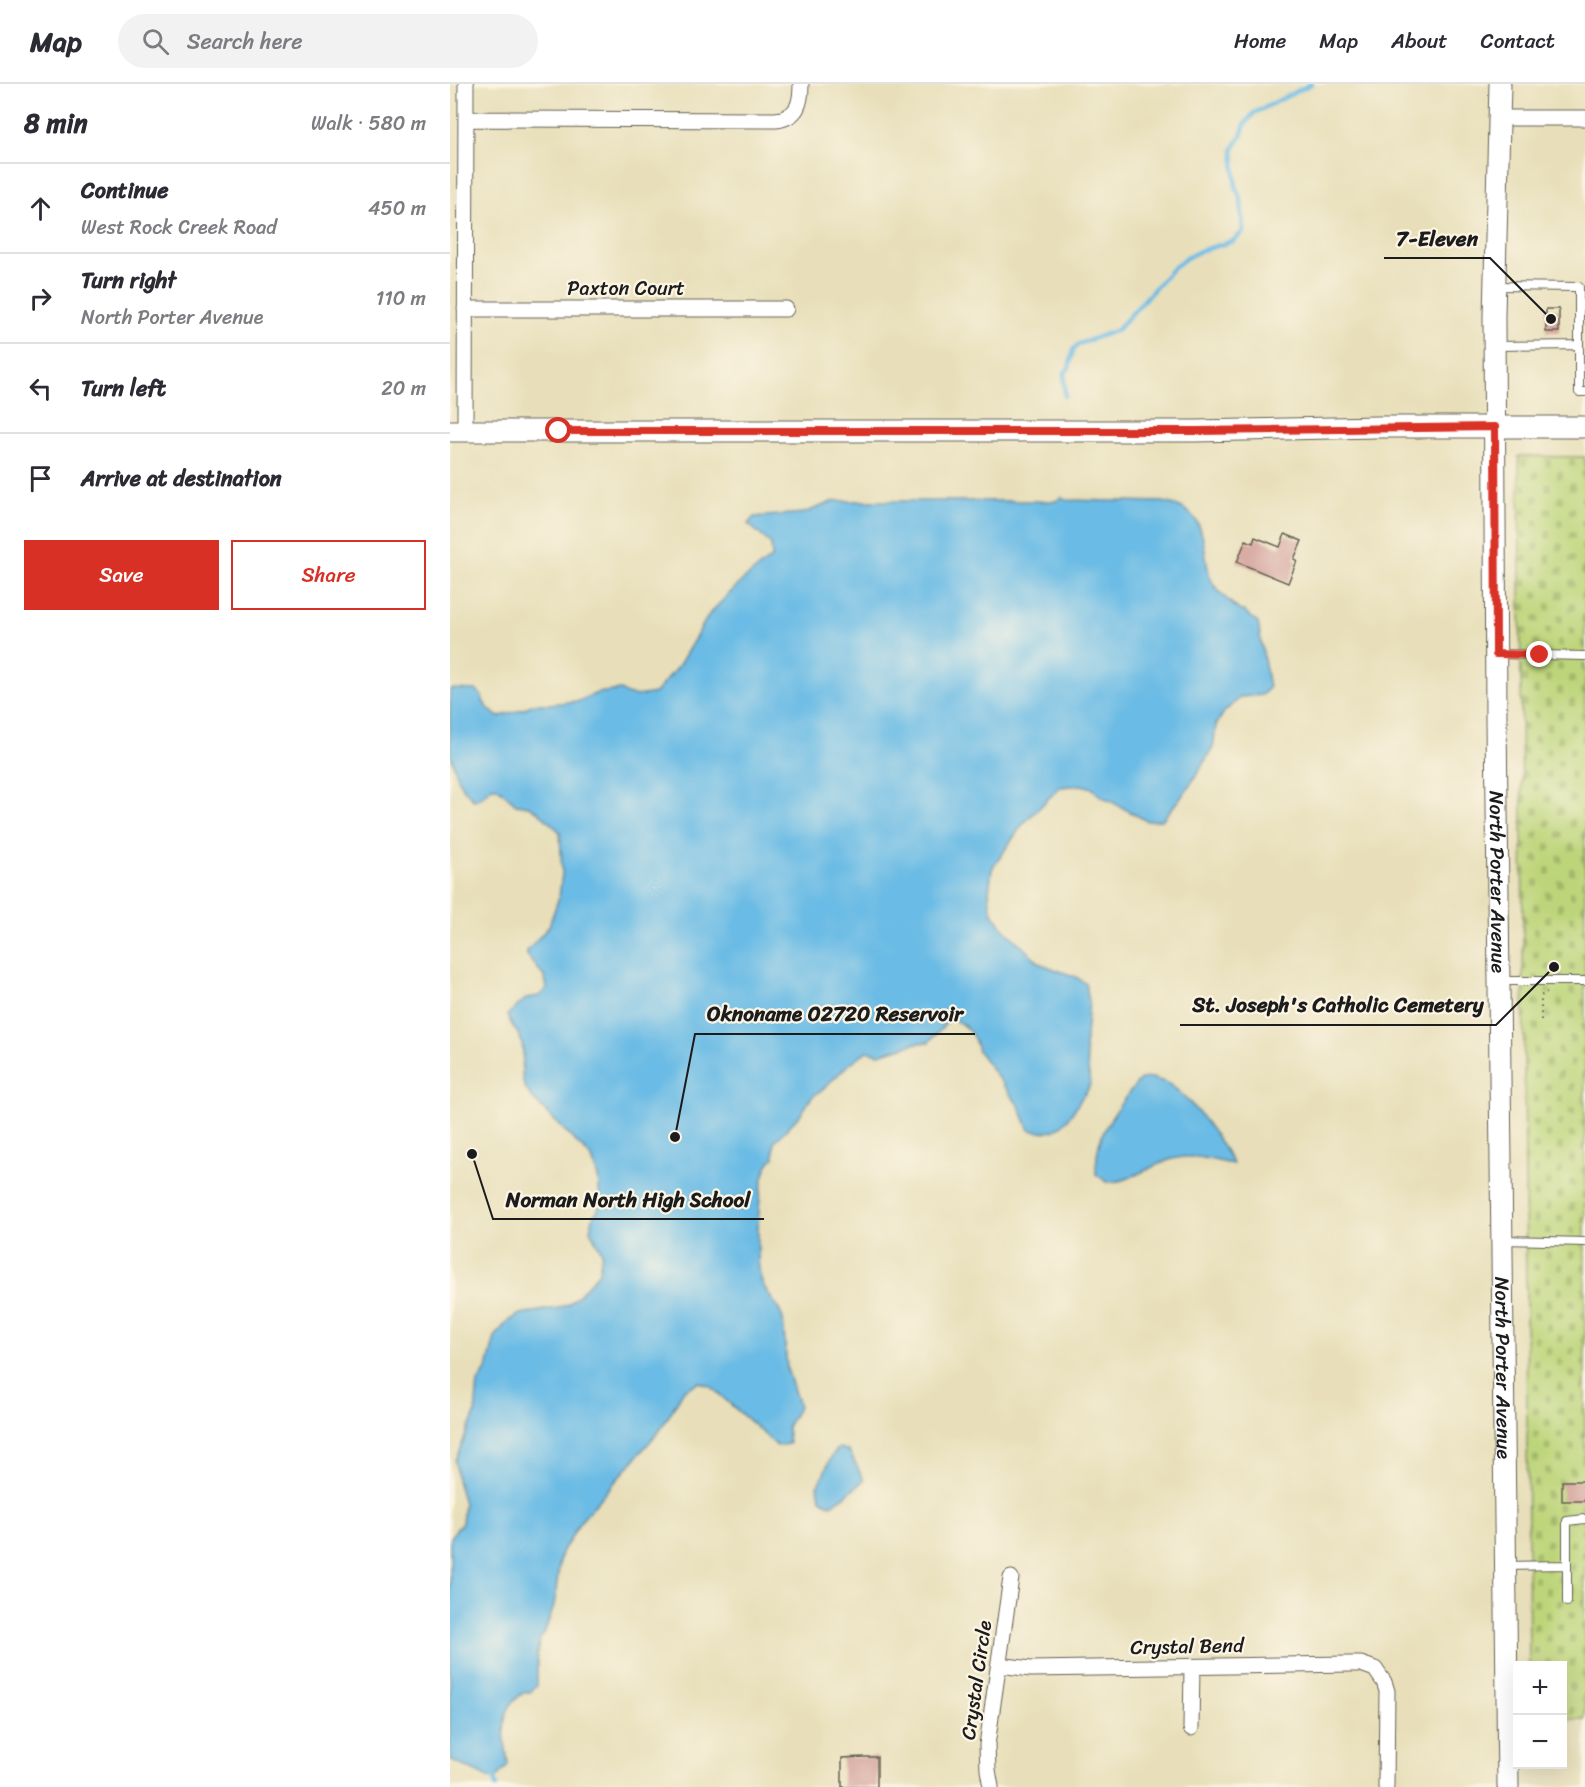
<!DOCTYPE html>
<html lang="en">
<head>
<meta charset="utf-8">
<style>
  :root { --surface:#fff; --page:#f2f2f3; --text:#2b2b33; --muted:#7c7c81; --line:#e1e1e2; --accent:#d93025 }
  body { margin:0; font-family:Sriracha,sans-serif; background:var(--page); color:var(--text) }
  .controls { position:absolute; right:18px; bottom:18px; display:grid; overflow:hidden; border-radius:0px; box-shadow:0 6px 24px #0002 }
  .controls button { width:54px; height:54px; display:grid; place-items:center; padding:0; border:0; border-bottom:2px solid var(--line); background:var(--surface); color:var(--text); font:30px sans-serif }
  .stop { position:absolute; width:18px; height:18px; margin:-14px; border:4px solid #d93025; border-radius:50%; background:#fff }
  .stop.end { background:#d93025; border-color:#fff; box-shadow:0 2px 6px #0008 }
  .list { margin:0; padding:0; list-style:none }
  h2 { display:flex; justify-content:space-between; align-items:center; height:78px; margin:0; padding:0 24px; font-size:26px }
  h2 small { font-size:20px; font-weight:400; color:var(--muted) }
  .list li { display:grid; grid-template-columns:39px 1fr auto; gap:18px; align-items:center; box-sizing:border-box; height:90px; padding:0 24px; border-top:2px solid var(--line) }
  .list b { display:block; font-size:22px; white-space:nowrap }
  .list p { margin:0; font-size:20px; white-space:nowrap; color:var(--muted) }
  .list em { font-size:20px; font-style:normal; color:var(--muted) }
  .actions { display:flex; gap:12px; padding:18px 24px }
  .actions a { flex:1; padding:14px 0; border:2px solid var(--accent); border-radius:0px; text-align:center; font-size:21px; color:var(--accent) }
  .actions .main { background:var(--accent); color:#fff }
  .icon { flex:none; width:33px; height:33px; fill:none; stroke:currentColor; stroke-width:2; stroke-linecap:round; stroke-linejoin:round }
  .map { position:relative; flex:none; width:1135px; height:1703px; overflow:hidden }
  header { display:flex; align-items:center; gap:36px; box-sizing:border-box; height:84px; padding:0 30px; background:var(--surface); border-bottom:2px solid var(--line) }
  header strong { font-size:28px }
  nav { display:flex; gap:33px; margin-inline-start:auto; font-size:21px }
  .search { width:420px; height:54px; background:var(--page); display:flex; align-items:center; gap:15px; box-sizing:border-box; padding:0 21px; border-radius:33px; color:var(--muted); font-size:22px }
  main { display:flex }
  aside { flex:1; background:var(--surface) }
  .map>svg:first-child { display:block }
</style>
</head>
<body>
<header>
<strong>Map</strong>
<div class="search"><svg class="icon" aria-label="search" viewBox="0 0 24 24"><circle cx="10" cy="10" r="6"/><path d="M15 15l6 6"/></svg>Search here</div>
<nav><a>Home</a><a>Map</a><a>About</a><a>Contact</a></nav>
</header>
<main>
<aside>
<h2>8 min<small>Walk · 580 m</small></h2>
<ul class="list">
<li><svg class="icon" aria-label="ahead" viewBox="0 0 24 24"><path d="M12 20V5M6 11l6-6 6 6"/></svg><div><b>Continue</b><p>West Rock Creek Road</p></div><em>450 m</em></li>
<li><svg class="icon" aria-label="right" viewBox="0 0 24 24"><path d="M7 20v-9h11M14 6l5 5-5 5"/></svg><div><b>Turn right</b><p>North Porter Avenue</p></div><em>110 m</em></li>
<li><svg class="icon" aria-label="left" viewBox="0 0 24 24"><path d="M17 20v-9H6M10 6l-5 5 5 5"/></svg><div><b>Turn left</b></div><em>20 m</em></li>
<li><svg class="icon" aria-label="arrive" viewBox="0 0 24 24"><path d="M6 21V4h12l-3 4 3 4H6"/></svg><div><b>Arrive at destination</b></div></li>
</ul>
<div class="actions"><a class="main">Save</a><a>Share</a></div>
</aside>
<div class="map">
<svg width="1135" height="1703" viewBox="0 0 1135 1703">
  <defs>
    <pattern id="cemetery-stones" width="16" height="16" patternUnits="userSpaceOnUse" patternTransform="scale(1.5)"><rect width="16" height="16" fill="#bdd57a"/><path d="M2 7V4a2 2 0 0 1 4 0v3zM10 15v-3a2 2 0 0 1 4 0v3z" fill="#a2b669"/></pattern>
  </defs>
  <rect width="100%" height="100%" fill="#fcf5e5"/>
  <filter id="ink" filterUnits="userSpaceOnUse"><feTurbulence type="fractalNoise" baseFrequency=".0167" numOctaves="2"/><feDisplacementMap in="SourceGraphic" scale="12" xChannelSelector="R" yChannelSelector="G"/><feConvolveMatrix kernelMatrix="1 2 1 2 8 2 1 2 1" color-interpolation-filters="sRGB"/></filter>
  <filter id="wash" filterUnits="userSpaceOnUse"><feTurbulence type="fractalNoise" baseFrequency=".008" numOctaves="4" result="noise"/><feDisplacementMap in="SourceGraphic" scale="24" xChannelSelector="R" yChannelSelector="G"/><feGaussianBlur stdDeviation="1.35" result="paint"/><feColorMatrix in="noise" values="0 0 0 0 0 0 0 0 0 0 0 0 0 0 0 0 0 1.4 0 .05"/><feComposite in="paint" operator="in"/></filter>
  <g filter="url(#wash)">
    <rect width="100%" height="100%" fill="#e8dfba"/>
    <path fill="url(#cemetery-stones)" stroke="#6c784b" stroke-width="1.5" d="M 1069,372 L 1135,373 L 1135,1635 L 1113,1635 L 1112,1582 L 1079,1581 Z"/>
    <path fill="#6abbe5" stroke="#436c80" stroke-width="1.5" d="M 612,413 L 616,416 L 713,418 C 760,426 750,458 760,493 C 764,506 781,518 790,527 L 794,527 L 808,539 L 819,604 L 812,611 L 791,613 L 774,628 L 766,641 L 763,664 L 737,706 L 712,736 L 697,737 L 649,711 L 642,704 L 632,701 L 610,703 L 572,741 L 542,785 L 539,807 L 540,820 L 542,828 L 555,846 L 591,880 L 626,893 L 636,900 L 639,918 L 635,963 L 640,998 C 640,1006 635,1008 631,1015 C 624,1027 613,1046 598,1048 C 592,1049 585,1047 579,1046 L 569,1022 L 528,967 C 525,952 516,939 500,935 L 479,958 L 467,959 L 429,970 L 417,967 L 398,981 L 373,1005 L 361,1014 L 351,1030 L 324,1058 L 324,1074 C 320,1077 318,1080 316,1085 C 308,1103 305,1176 311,1195 C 315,1210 329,1220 333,1235 L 337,1285 L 349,1322 L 337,1343 L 339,1360 L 327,1362 L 260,1302 L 249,1298 L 234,1306 L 211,1345 L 130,1438 L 118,1459 L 111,1468 L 104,1522 L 94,1550 L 90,1555 L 87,1569 L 87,1602 L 80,1608 C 72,1608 70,1611 64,1617 C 48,1634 56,1659 58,1681 L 45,1695 L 39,1694 L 0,1676 L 0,1453 L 12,1439 L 14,1419 L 7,1396 L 5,1376 L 25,1330 L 28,1298 L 37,1285 L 45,1253 L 56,1239 L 70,1230 L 108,1224 L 119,1220 L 130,1210 L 149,1188 L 152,1168 L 140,1146 L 144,1131 L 148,1126 L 150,1116 L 148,1093 L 142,1074 L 83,1015 C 79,1010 75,1005 73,998 C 70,984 76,970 71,956 C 68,947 60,941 57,931 L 77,914 L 89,912 L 97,904 L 95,894 L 77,871 L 77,867 L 99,842 L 109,813 L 112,790 L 110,748 L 87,727 L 79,722 L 66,720 L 47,703 L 42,703 L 31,713 L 24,716 L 13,704 L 9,698 L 0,669 L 0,605 L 26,606 L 32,612 C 33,622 41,627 48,633 L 74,625 L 83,620 L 99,620 L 129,617 L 147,609 L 171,606 C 181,615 192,611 205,609 L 229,581 L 260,529 L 293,496 L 322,473 L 321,460 L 298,440 L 304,433 L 354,429 L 384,417 L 606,417 Z
      M 702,994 C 706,996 711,997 715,998 C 740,1011 770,1056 783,1080 C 765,1077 745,1070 727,1074 C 701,1079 684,1098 657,1098 L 646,1090 C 646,1079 647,1068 650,1057 C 655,1040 679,1007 691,995 Z
      M 389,1364 L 399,1367 L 414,1396 L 395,1412 L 381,1421 L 371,1415 L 367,1402 C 375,1391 379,1371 389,1364 Z"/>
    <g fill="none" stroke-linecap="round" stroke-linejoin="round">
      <path stroke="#6abbe5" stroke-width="4.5" d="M 615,312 L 614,294 L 615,288 L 619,284 L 623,266 L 629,260 L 667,246 L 723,184 L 736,174 L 750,167 L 783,157 L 793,148 L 791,116 L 786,104 L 783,65 L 791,52 L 795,40 L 804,29 L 861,0
        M 44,1691 L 46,1703"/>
    </g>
    <g id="blocks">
      <path fill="#cd9690" d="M 1096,225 L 1109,225 L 1109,248 L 1096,248 Z
        M 835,450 L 852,457 L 844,475 L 847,477 L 838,499 L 787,478 L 796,456 L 803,459 L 805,453 L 830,463 Z
        M 1112,1397 L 1135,1397 L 1135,1417 L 1112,1417 Z
        M 415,1673 L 427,1673 L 427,1703 L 392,1703 L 392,1674 Z"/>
    </g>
  </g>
  <g filter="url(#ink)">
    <use href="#blocks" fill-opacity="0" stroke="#636053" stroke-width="1.5"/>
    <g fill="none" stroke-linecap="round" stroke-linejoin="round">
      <g stroke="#636053" stroke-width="10">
        <path id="lane" d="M 1047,202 L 1129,203 L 1129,308 L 1135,308
          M 1047,262 L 1129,261
          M 1047,570 L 1135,572
          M 1050,897 L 1135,897
          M 1053,1156 L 1135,1158
          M 1056,1482 L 1117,1481
          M 1117,1518 L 1117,1437 L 1135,1435"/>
      </g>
      <g stroke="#636053" stroke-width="17">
        <path id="street" d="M 1050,34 L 1135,34
          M 16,35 L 326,36 C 348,33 351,19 351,0
          M 15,225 L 336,225
          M 15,347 L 16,0
          M 549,1581 L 581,1585 L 901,1580 L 911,1580 L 925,1585 L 934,1598 L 937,1607 L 936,1703
          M 741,1644 L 742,1583
          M 541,1703 L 538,1686 L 537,1661 L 561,1494"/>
      </g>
      <g stroke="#636053" stroke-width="23">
        <g id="secondary">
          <path id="s1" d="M 1050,0 L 1044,232 L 1046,634 L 1058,1703"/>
          <path d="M 0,347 L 746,347 L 927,343 L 1135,343"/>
        </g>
      </g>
      <path stroke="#636053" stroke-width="2" stroke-dasharray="1.5 4.5" stroke-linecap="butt" d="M 1091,936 L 1091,914 L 1092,911 L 1097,908"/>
      <use href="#lane" stroke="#fff" stroke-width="8"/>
      <use href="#street" stroke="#fff" stroke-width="15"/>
      <use href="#secondary" stroke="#fff" stroke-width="21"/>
    </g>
  </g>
  <g fill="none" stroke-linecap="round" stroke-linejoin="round" filter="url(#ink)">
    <path stroke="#d93025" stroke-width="8" d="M 109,347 L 746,347 L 1045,343 L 1046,570 L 1090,571"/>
  </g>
  <g text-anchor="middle" stroke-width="4.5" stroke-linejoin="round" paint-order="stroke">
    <g font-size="20" fill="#1c1c1c" stroke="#fcf5e5">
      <text x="176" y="211">Paxton Court</text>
      <text dy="7" stroke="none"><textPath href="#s1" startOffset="798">North Porter Avenue</textPath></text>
      <text dy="7" stroke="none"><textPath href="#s1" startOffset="1284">North Porter Avenue</textPath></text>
      <text transform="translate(737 1562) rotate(-1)" y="7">Crystal Bend</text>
      <text transform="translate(526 1596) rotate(-82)" y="7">Crystal Circle</text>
    </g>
  </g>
  <path fill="none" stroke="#1c1c1c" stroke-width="2" d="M1101 235L1040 174H934M1104 883L1046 941H730M225 1053L245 950H525M22 1070L43 1135H314"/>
  <g fill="#1c1c1c" stroke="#fcf5e5" stroke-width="2">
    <circle cx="1101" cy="235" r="6"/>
    <circle cx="1104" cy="883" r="6"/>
    <circle cx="225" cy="1053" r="6"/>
    <circle cx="22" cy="1070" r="6"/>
  </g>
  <g font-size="21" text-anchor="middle" font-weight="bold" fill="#1c1c1c" stroke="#fcf5e5" stroke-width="4.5" stroke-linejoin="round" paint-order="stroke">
    <text x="987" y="162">7-Eleven</text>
    <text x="888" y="928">St. Joseph's Catholic Cemetery</text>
    <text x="385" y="937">Oknoname 02720 Reservoir</text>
    <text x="178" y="1123">Norman North High School</text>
  </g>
</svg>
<div class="controls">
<button>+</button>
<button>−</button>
</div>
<div class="stop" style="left:109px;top:347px"></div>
<div class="stop end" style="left:1090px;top:571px"></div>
</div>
</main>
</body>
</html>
